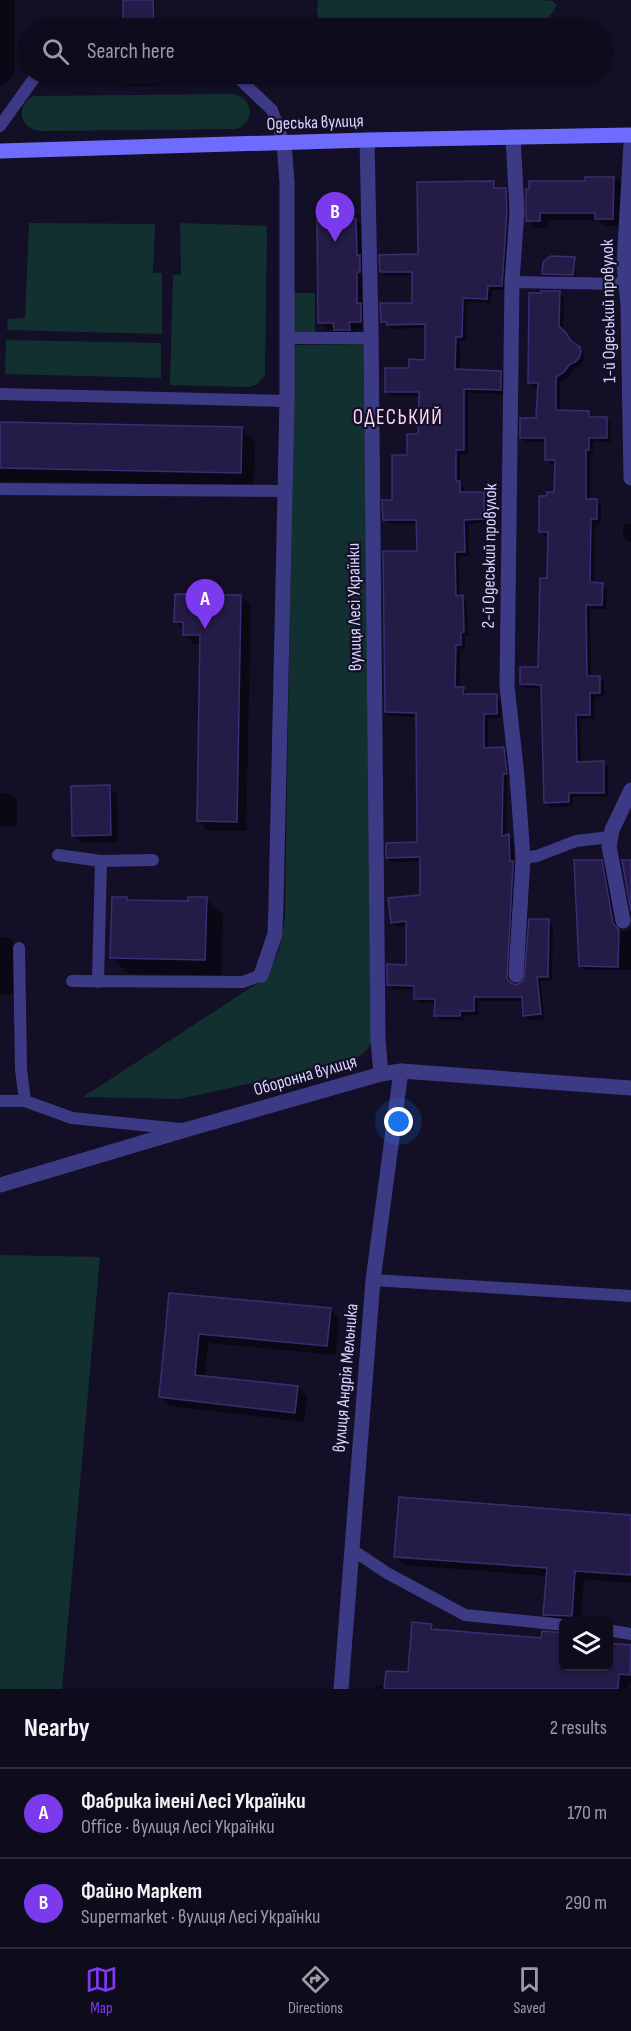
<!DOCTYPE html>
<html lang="en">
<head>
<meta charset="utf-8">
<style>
  :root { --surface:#0e0b1c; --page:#171425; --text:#f1f3f6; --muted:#9b9ba3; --line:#2e2b3b; --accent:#7c3aed }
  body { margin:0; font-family:"Sofia Sans Condensed",sans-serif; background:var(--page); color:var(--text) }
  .controls { position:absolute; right:18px; bottom:18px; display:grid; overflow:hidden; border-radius:9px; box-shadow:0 2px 4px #0004 }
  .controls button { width:54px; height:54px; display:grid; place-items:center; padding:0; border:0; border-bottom:2px solid var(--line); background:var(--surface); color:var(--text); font:30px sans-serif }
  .you { position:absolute; left:399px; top:1122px; width:21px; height:21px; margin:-15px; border:4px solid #fff; border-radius:50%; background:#1a73e8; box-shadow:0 0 0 9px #1a73e833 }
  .badge { display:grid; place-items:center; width:39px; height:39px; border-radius:50%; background:var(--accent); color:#fff; font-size:20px; font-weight:700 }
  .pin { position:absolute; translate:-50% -50px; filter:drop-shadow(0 2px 3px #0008) }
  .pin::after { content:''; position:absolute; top:32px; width:21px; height:18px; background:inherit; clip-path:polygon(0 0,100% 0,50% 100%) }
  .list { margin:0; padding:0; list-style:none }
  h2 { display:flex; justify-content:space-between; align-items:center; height:78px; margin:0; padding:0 24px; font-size:26px }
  h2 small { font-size:20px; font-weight:400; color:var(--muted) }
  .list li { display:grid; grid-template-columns:39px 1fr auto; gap:18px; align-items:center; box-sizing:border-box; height:90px; padding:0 24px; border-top:2px solid var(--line) }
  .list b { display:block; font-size:22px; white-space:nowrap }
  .list p { margin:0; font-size:20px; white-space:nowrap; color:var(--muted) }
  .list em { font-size:20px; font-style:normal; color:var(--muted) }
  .icon { flex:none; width:33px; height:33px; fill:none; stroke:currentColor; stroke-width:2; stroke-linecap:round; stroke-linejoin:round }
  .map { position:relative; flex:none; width:631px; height:1689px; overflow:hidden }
  .search { position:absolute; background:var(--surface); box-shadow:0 2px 4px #0004; left:18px; right:18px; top:18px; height:66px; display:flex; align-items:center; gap:15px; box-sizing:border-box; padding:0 21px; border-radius:33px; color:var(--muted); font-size:22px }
  .sheet { height:258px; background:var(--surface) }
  nav { display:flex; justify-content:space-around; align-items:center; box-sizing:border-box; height:84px; border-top:2px solid var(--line); background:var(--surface); font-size:16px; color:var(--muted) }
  nav a { display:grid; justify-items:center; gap:3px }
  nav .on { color:var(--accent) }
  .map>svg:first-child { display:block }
</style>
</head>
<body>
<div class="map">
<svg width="631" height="1689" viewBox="0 0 631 1689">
  <rect width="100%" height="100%" fill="#130f26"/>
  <path fill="#12302f" d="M 318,0 L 543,0 L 553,1 L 557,5 L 550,16 L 535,28 L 321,28 L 317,11 Z
    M 231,94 C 253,96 257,120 237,129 L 40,131 C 19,129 15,105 34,96 Z
    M 29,223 L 155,224 L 153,273 L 162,273 L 162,334 L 7,330 L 8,319 L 25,318 Z
    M 180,223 L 267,226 L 265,375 L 257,384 L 250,387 L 170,385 L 173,275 L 181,274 Z
    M 294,293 L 315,293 L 315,334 L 294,334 Z
    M 6,340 L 161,343 L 161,378 L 5,374 Z
    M 365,344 L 373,1038 C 367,1054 361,1056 345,1063 L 179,1099 L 83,1097 L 261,981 C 279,961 283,938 285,913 L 294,345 Z
    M 0,1255 L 100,1257 L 62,1689 L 0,1689 Z"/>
  <path fill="#0007" d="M 0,0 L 15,0 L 15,74 L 4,85 L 0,85 Z
    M 125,0 L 155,0 L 155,28 L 125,28 Z
    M 125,74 L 155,74 L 155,86 L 127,86 L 125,84 Z
    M 586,179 L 619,179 L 626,187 L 620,226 L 605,226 L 598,220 L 547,220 L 547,228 L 535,228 L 528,220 L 586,182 Z
    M 494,183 L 498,190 L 505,190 L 510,194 L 506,290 L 492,290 L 491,303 L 467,302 L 466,341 L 460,341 L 460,371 L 501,372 L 505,377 L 505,394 L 468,393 L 468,454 L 460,454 L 460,484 L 464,488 L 464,494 L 484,494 L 488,499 L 488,523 L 468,524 L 469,556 L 459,556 L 459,597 L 463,597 L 467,602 L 468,636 L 465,636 L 465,649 L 460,649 L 460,689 L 463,689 L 468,696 L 497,696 L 501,701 L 501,718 L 488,718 L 488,749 L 503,748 L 508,753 L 511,778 L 507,778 L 506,836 L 509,836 L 513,840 L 514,865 L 517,867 L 517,871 L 510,981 L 513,985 L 520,985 L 525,982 L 548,920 L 553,925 L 552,981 L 541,981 L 544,1019 L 529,1020 L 525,1015 L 524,1001 L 478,1001 L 478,1015 L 464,1015 L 464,1020 L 441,1020 L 436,1015 L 436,1003 L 420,1003 L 415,998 L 415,990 L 393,989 L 389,984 L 407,966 L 407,926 L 397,927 L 392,922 L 422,896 L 422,861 L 392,862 L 387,857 L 418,844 L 417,717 L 391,716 L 386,712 L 418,552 L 418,524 L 389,524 L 384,520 L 393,502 L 409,457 L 419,436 L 420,396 L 391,396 L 387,392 L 410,369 L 427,361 L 427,328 L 393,329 L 382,322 L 414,304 L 414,276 L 386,276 L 381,271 L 419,256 Z
    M 356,220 L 363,228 L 368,329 L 356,330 L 357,337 L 343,337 L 336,330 L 327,330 L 320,322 Z
    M 574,259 L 576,261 L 575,276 L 546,276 L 544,274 Z
    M 559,293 L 564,297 L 563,332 L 584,353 L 585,358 L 580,366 L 574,368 L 568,377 L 560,382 L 560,412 L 589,412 L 593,419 L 606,419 L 611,423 L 611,442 L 593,442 L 593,454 L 590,454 L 590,501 L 596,501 L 601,505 L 601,524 L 595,524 L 594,584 L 602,584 L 607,589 L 606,609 L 590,609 L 591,678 L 600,678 L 604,682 L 604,697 L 595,697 L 594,719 L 580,719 L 581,763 L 603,763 L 608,767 L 608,797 L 573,797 L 573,806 L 550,807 L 546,802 L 543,689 L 526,688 L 521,684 L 540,668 L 548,580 L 549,536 L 545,536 L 540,531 L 556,494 L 556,464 L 551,464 L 547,459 L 547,442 L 526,442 L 521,438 L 537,420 L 539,387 L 534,387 L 529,382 Z
    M 0,424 L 241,428 L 255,442 L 254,486 L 0,481 Z
    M 631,524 L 631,542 L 628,542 L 623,538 L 623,525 Z
    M 241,596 L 251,606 L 246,831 L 208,831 L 198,821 L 202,644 L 194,644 L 184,634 L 184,630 L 176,621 Z
    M 109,787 L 117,795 L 118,842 L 81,843 L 73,835 Z
    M 0,793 L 10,793 L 17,800 L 17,827 L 0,827 Z
    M 601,862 L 606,867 L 618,929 L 624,932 L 631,929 L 631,970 L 585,970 L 580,965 Z
    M 127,898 L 130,902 L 189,903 L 206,899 L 223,915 L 221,975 L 128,974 L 112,957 Z
    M 0,937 L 9,937 L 16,945 L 14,995 L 0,995 Z
    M 170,1295 L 330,1310 L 339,1319 L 336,1355 L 208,1343 L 205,1377 L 298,1387 L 307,1396 L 304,1422 L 170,1406 L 161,1397 Z
    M 631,1517 L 631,1583 L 584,1579 L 581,1622 L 554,1623 L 545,1614 L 548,1576 L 405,1565 L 396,1556 Z
    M 431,1625 L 437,1631 L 564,1666 L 608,1666 L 608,1645 L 631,1647 L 631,1683 L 628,1682 L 628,1689 L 376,1689 L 376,1685 L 386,1686 L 409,1674 Z"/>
  <path fill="#241b47" stroke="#3b2d73" stroke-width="1.5" d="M 123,0 L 153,0 L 154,28 L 123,28 Z
    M 585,177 L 614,177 L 613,219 L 595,219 L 595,213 L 540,213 L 540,221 L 526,221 L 526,189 L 529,189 L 529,181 L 585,181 Z
    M 494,181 L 494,188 L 506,188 L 507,210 L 502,286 L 488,286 L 487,299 L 463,298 L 462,337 L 456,337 L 455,369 L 501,371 L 501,390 L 464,389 L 464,450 L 456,450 L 456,481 L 460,481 L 460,492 L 484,492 L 484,519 L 464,520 L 465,552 L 455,552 L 456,596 L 463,595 L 464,632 L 461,632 L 461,645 L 456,645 L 455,687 L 464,687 L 463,694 L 497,694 L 497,714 L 484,714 L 484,748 L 504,747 L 507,774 L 503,774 L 502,836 L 509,834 L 510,861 L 513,861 L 513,866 L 507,979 L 511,983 L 516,985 L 524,980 L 529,919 L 549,919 L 548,977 L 537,977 L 541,1014 L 523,1016 L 522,997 L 474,997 L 474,1011 L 460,1011 L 460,1016 L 434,1016 L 435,999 L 414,999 L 414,986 L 387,985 L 387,964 L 406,965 L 406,921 L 391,923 L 388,898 L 420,895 L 420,857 L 386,858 L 386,843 L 417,842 L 416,713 L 385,712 L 383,551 L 417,551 L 416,520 L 383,520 L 382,500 L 392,500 L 392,455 L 407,455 L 407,434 L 418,434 L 419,392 L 385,392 L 385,368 L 409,368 L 409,359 L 425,360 L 425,324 L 387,325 L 387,322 L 381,322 L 380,303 L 412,303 L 412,272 L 380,272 L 379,255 L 418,254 L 417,182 Z
    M 317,219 L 356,219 L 357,255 L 360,255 L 360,272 L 357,272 L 357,303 L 361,303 L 361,322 L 349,322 L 350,330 L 334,330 L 333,323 L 318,323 Z
    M 551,256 L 575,257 L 573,275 L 542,274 L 543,262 Z
    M 541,291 L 560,291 L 559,326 L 566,333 L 571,341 L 580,347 L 581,352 L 579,358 L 575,362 L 570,364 L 564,372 L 556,377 L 556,410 L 589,411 L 589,417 L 607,417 L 607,438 L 589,438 L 589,450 L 586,450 L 586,499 L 597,499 L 597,519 L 591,519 L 590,582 L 603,583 L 602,605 L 586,605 L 587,676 L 600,676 L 600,693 L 590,693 L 590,715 L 576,715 L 577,762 L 604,761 L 604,793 L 569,793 L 569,802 L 544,803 L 541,685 L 520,684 L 520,667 L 538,667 L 540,578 L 547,578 L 548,532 L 539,532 L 539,496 L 546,496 L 547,492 L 554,492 L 555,460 L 545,460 L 545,438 L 520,438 L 520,418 L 536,418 L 538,383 L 528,383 L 529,293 L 541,293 Z
    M 0,422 L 242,427 L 241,473 L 0,468 Z
    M 175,594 L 241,595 L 237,822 L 197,821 L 200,635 L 183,635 L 183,622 L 174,622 Z
    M 110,785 L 111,835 L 72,836 L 71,786 Z
    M 574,860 L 602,860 L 613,923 L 619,930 L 618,967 L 579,966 Z
    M 622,860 L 631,860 L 631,911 Z
    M 112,897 L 127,897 L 127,900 L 188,901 L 188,897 L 207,897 L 205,960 L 110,958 Z
    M 169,1293 L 331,1308 L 327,1346 L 199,1334 L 195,1375 L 298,1386 L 295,1413 L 159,1397 Z
    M 399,1497 L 631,1515 L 631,1575 L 575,1571 L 572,1616 L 543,1615 L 547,1568 L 394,1557 Z
    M 412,1622 L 432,1624 L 431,1629 L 541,1638 L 542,1631 L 564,1633 L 564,1666 L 609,1666 L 609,1643 L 631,1645 L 630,1675 L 619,1674 L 618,1689 L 384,1689 L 386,1671 L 408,1672 Z"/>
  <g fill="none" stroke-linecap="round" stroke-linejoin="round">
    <path stroke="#3d3a85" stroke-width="12" d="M 234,74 L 272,110 L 284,143
      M 0,126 L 35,77 L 40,74
      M 512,282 L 626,284
      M 286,338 L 371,338
      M 0,394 L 287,401
      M 0,489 L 285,491
      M 58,855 L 101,861 L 153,860
      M 523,858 L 537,856 L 576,841 L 610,837
      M 19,948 L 21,1069 L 25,1101
      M 72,981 L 243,982 L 261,975
      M 98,982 L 101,861
      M 0,1101 L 25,1101 L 72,1118 L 181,1129
      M 373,1280 L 631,1296
      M 351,1549 L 387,1573 L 465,1615 L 564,1625
      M 608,1630 L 631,1634"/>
    <path stroke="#3d3a85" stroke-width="15" d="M 513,137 L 517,210 L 512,282 L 507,686 L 517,776 L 523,858 L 516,975
      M 367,140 L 371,330 L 378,1039 L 381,1074
      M 631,143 L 624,265 L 628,305 L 631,478
      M 623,921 L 609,846 L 612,830 L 631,790
      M 261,975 L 275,934 L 276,904 L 287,401 L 287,182 L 284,143
      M 341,1689 L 373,1280 L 401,1071"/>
    <path stroke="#3d3a85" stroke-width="15" d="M 0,1185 L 185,1130 L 381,1074 L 401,1071 L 631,1088"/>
    <path stroke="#6f6bff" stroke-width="15" d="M 0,151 L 367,140 L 631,135"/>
  </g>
  <g text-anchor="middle" stroke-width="4.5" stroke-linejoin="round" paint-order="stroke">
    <g font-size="18" fill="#d9d4ff" stroke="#130f26">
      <text transform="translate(315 122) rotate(-2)" y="6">Одеська вулиця</text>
      <text transform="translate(608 311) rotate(-91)" y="6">1-й Одеський провулок</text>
      <text transform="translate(489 556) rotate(-89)" y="6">2-й Одеський провулок</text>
      <text transform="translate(354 607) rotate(-91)" y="6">вулиця Лесі Українки</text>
      <text transform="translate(305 1075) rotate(-16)" y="6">Оборонна вулиця</text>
      <text transform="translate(345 1378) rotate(-85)" y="6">вулиця Андрія Мельника</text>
    </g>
    <g font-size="21" letter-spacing="1.5" fill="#ffd6f0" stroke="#130f26">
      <text x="398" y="424">ОДЕСЬКИЙ</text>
    </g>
  </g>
</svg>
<div class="controls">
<button><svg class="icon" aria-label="layers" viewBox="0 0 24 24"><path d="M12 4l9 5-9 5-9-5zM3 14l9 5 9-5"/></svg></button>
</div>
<div class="you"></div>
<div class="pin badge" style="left:205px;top:629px">A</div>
<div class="pin badge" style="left:335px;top:242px">B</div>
<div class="search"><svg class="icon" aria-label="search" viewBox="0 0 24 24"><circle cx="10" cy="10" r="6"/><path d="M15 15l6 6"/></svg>Search here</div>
</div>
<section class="sheet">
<h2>Nearby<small>2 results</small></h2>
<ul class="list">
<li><span class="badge">A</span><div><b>Фабрика імені Лесі Українки</b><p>Office · вулиця Лесі Українки</p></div><em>170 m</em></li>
<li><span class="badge">B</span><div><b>Файно Маркет</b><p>Supermarket · вулиця Лесі Українки</p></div><em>290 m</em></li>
</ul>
</section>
<nav>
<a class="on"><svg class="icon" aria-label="map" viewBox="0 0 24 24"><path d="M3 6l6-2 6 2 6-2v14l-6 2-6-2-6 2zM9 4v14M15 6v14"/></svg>Map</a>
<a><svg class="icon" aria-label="directions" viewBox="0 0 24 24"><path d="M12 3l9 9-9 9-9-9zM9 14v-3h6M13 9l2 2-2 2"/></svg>Directions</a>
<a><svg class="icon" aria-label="saved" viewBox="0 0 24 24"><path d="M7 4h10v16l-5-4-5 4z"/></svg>Saved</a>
</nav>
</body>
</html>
